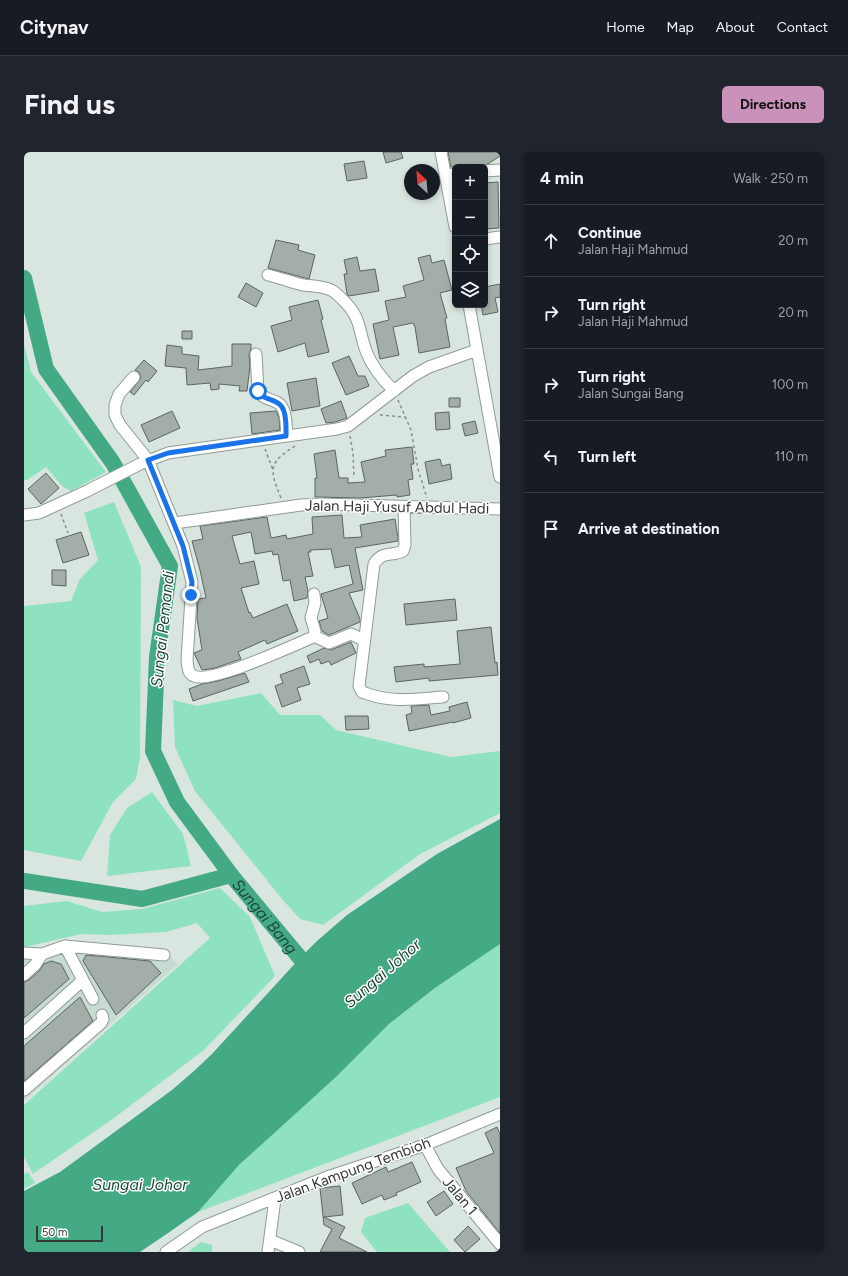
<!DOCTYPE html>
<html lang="en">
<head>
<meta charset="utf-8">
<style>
  :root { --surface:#171b24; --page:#20242c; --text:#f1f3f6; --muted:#9ea1a6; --line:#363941; --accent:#ca91ba }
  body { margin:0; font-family:Figtree,sans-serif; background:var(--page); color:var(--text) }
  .controls { position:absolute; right:12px; top:12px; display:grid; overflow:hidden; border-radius:6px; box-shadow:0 2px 6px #0003 }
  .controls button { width:36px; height:36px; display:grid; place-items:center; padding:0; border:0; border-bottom:1px solid var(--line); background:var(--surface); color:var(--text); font:20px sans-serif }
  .compass { position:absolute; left:380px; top:12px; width:36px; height:36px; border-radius:50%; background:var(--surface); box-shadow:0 2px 6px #0003; rotate:334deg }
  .scale { position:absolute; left:12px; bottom:10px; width:67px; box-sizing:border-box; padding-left:4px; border:2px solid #333836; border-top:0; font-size:11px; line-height:14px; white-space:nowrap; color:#333836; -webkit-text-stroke:3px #fff; paint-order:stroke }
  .stop { position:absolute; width:12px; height:12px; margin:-9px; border:3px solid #1a73e8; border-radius:50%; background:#fff }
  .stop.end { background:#1a73e8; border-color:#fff; box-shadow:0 1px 4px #0008 }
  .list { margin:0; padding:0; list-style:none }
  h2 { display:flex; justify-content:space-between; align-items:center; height:52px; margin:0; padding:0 16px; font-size:17px }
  h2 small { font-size:13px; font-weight:400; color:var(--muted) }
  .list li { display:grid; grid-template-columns:26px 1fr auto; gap:12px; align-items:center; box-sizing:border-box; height:72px; padding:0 16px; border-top:1px solid var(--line) }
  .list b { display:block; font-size:15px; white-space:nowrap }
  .list p { margin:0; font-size:13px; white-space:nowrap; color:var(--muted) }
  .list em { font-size:13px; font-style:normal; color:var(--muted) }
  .icon { flex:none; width:22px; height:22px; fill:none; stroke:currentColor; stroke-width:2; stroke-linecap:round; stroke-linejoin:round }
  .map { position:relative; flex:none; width:476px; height:1100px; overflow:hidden; border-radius:6px }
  header { display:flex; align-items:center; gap:24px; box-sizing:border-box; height:56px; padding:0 20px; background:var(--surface); border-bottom:1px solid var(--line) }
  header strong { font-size:19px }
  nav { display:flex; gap:22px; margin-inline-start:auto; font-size:14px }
  .intro { display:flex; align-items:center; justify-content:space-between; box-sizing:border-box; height:96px; padding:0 24px }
  h1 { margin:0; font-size:28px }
  .button { padding:10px 18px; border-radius:6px; background:var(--accent); color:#111; font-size:14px; font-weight:700 }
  main { display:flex; gap:24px; padding:0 24px }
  aside { flex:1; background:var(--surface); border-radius:6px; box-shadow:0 2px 6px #0003 }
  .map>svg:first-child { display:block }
</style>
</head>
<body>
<header>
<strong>Citynav</strong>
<nav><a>Home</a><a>Map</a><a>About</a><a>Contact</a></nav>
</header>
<div class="intro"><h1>Find us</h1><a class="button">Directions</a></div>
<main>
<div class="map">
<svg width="476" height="1100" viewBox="0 0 476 1100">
  <rect width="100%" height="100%" fill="#d9e5df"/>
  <path fill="#c7dbd1" d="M 0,797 L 142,800 L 154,812 L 0,949 Z"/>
  <path fill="#8ee2bf" d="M 0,192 L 7,220 L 82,320 L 47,339 L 39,335 L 22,315 L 3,328 L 0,328 Z
    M 90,350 L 117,415 L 116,605 L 112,627 L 89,650 L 57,709 L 0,698 L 0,454 L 47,449 L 56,427 L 74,408 L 60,361 Z
    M 237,541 L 256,563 L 296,563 L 312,578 L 427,605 L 476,599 L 476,661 L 396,702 L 299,773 L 276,767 L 258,747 L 171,639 L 151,595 L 149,548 L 173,554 Z
    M 128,640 L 159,682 L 167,714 L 83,724 L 86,683 L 103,656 Z
    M 196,736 L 226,765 L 251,824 L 180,898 L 90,966 L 9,1022 L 0,1005 L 0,953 L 186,786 L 173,771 L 142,780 L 87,783 L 58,782 L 0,795 L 0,754 L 43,749 L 78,760 L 118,757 Z
    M 476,792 L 476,945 L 174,1060 L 215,1013 L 312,925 L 365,872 L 411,836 Z
    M 4,1020 L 11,1031 L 0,1037 L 0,1022 Z
    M 384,1051 L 426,1100 L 353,1100 L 337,1080 L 341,1066 Z
    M 177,1090 L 188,1093 L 188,1100 L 164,1100 Z"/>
  <path fill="#43aa84" d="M 476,667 L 476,792 L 411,836 L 365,872 L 312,925 L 215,1013 L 174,1060 L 147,1079 L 116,1100 L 0,1100 L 0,1039 L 36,1020 L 148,938 L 170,919 L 188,902 L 276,806 L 293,789 L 323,763 L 413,702 Z"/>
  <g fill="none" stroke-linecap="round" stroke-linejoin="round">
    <g stroke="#43aa84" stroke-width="16">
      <path d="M 0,126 L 22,217 L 89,311 L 146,414 L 133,505 L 129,599 L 153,650 L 207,723"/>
      <path id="s1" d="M 0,729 L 118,747 L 207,723 L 276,806 L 292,820"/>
    </g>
  </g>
  <path fill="#a3aea9" stroke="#5b6560" d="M 359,0 L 377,0 L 379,6 L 362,11 Z
    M 424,0 L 476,0 L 476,4 L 464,12 L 456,14 L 427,15 Z
    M 340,9 L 343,26 L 323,29 L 320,12 Z
    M 474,30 L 475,76 L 461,77 L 461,31 Z
    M 252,88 L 275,93 L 274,98 L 291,103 L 285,127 L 244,116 Z
    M 406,103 L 408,111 L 420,108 L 428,138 L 416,141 L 423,166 L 421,167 L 426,195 L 395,201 L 391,175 L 389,171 L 369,175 L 375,203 L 356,207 L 349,172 L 365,168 L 361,149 L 382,145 L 379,134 L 400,128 L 394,106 Z
    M 333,105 L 336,119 L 351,117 L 355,139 L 325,144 L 323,142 L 320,122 L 323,122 L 320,108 Z
    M 222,131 L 239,141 L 232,155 L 214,145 Z
    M 476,132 L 476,145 L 471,146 L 474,160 L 459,163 L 457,153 L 461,153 L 461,135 Z
    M 294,148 L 299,167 L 297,168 L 305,200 L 284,205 L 281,191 L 254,200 L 247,174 L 268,168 L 265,155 Z
    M 158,179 L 168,179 L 168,187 L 158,187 Z
    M 208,192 L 227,192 L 227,197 L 225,202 L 226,214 L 223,239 L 215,239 L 216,234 L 195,232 L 195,237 L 187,238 L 186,231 L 163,233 L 162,216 L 141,214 L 143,193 L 158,195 L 158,202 L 175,204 L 174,218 L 208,214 Z
    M 325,204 L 334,224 L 341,224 L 345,234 L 322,243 L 308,211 Z
    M 120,208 L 133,219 L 124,230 L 122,228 L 110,243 L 106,240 L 117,226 L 115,220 L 111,218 Z
    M 292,226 L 296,254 L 268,259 L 263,231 Z
    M 425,246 L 436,246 L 436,255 L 425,255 Z
    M 317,249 L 323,266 L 311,270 L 302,271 L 297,257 Z
    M 148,259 L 156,276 L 125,290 L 117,273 Z
    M 252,259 L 255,266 L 256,278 L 228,282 L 226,261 Z
    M 425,260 L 426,277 L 412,278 L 411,261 Z
    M 451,269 L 454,281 L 441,284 L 438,272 Z
    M 388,295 L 390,312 L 387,312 L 389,327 L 384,328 L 386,343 L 373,345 L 373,343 L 336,346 L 291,345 L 291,326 L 293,326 L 290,302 L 311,298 L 315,326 L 324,326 L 324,331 L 341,330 L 337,310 L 362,304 L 361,298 Z
    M 416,307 L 418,314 L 426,312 L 428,327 L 405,332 L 401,310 Z
    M 22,321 L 35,336 L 17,352 L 4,337 Z
    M 318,363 L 320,386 L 338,385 L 336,373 L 371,367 L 374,386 L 374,389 L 331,396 L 339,438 L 325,441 L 336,467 L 336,470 L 305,483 L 298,479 L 295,469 L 304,466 L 297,442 L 329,432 L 325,413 L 311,416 L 307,397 L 286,398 L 287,400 L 284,400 L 289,424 L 281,425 L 284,439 L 283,446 L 270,449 L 266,428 L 259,429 L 254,402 L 249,403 L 248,399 L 231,402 L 227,380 L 208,384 L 216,412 L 230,409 L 235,432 L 217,436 L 225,461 L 226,460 L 229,466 L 263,452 L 274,479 L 243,492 L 241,488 L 214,500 L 217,507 L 191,516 L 178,518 L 170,501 L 178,498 L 173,466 L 174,447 L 182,446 L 176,418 L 168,389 L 179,387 L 176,374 L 243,365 L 247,386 L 262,383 L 263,387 L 289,382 L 288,365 Z
    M 57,380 L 65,403 L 39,411 L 32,388 Z
    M 28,418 L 42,418 L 42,434 L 28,433 Z
    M 431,447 L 433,468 L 382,473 L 380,452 Z
    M 467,475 L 471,511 L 473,510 L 474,523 L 405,529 L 405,526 L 372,530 L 370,515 L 400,512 L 400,515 L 436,512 L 433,479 Z
    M 327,490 L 332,501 L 307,513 L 305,509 L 297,512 L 295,507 L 286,511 L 283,504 L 300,496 L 307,498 Z
    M 280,514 L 286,532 L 273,536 L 277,548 L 258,555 L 251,534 L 259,531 L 256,523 Z
    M 221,521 L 225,530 L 169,549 L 165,537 L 178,532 L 194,529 Z
    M 443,550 L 447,566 L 429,571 L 429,570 L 385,579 L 382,563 L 388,561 L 387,554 L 405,553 L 407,563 L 426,559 L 425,555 Z
    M 321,564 L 344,564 L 345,577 L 322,578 Z
    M 62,803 L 126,809 L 137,821 L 92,863 L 59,809 Z
    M 27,809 L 37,812 L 45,827 L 0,866 L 0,830 L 5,828 L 16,818 L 20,812 Z
    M 56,845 L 69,869 L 0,929 L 0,894 Z
    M 473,975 L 476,982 L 476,1081 L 442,1039 L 432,1016 L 470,1001 L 461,981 Z
    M 388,1010 L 397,1030 L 372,1041 L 373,1043 L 360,1048 L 358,1043 L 338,1052 L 328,1031 L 362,1015 L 364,1020 Z
    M 316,1034 L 319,1063 L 300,1065 L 321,1075 L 315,1086 L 343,1100 L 296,1100 L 308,1077 L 300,1073 L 296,1036 Z
    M 420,1039 L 429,1052 L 412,1064 L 403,1050 Z
    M 444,1074 L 456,1087 L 441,1100 L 430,1088 Z"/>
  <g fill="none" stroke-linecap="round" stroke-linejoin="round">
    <g stroke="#909b96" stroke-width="13">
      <path id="minor" d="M 417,0 L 431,75
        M 461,19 L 476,18
        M 421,23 L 431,22
        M 461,87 L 476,85
        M 244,123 C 256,126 267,130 279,133 C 288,134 298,134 307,138 C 311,140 315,144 318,147 C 338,166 334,177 342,199 C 348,215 359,228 370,239
        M 445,153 L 476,325
        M 232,202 L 234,239 C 239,249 253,246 258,255 C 263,262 262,276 263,284
        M 110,225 L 95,242 L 91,253 L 91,263 L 96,273 L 124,308 L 159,394 L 168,430 L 163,508 C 164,514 163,521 170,524 C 186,532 268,494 287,486 L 290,484 L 291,479 L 287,466 L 291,451 L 290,442
        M 380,355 L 381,393 L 379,399 C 367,405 359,398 350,412 L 335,534 L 338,540 L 341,541 C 367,551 392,547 419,545
        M 0,363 L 15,361 L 63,339 L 116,312 L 144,301 L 313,277 L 324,274 L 389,224 L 405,215 L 453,198
        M 151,371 L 277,353 L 296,352 L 476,357
        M 290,484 L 305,491 L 327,482 L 340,488
        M 41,794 L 69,847
        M 0,801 L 18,802 L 41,794 L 140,803
        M 0,823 L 11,813 L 18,802
        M 0,881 L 59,828
        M 0,938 L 77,871 L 79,867 L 78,863
        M 401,993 L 414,1017 L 476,1092
        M 246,1088 L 275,1100
        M 142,1100 L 178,1075 L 303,1025 L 401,993 L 476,962
        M 244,1100 L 251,1047"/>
    </g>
    <path stroke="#878f8b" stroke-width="1.5" stroke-dasharray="3 3" stroke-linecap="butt" d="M 374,248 L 387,278 L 394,317 L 403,346
      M 356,263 L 381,265
      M 326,284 L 329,301 L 330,326
      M 241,297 L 249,318
      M 257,346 C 245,317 244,310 273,293
      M 37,362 L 44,381"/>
    <use href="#minor" stroke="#fff" stroke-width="11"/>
  </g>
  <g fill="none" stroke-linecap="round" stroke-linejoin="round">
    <path stroke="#1a73e8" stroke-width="5" d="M 167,443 L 168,430 L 159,394 L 124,308 L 144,301 L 262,284 C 262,276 263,262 258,255 C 253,246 239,249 234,239"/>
  </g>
  <g text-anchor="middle" stroke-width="3" stroke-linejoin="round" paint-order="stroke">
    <g font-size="15" fill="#333836" stroke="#fff">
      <text transform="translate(373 355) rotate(1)" y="5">Jalan Haji Yusuf Abdul Hadi</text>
      <text transform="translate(329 1018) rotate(-20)" y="5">Jalan Kampung Tembioh</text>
      <text transform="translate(436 1044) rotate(50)" y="5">Jalan 1</text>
    </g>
    <g font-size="16" font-style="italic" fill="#1c4837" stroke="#fff">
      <text transform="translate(138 477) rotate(-84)" y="6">Sungai Pemandi</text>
      <text dy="6" stroke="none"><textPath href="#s1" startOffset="265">Sungai Bang</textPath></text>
      <text transform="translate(358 821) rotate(-41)" y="6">Sungai Johor</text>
      <text x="116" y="1038">Sungai Johor</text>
    </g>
  </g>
</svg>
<div class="controls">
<button>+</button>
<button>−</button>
<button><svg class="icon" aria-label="locate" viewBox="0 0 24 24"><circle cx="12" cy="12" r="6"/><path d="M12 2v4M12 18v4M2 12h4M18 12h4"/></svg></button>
<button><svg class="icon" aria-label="layers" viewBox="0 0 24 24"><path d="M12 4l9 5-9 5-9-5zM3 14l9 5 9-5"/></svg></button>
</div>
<svg class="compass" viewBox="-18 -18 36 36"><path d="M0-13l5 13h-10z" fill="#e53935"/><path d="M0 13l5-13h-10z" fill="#9ea1a6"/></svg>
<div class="scale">50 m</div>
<div class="stop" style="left:234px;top:239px"></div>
<div class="stop end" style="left:167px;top:443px"></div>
</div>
<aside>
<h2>4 min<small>Walk · 250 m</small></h2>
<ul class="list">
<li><svg class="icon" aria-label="ahead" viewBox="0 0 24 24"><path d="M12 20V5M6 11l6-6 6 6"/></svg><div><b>Continue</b><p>Jalan Haji Mahmud</p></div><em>20 m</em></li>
<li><svg class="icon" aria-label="right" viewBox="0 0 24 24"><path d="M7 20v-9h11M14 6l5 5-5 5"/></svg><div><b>Turn right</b><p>Jalan Haji Mahmud</p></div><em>20 m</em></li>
<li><svg class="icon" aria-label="right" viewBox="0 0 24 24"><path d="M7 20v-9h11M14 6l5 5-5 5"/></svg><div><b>Turn right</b><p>Jalan Sungai Bang</p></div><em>100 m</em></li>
<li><svg class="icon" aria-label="left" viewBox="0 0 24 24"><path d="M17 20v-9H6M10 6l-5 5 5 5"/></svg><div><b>Turn left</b></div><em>110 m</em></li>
<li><svg class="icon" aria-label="arrive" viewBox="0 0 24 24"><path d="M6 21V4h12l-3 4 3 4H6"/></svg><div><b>Arrive at destination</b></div></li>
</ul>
</aside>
</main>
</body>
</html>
